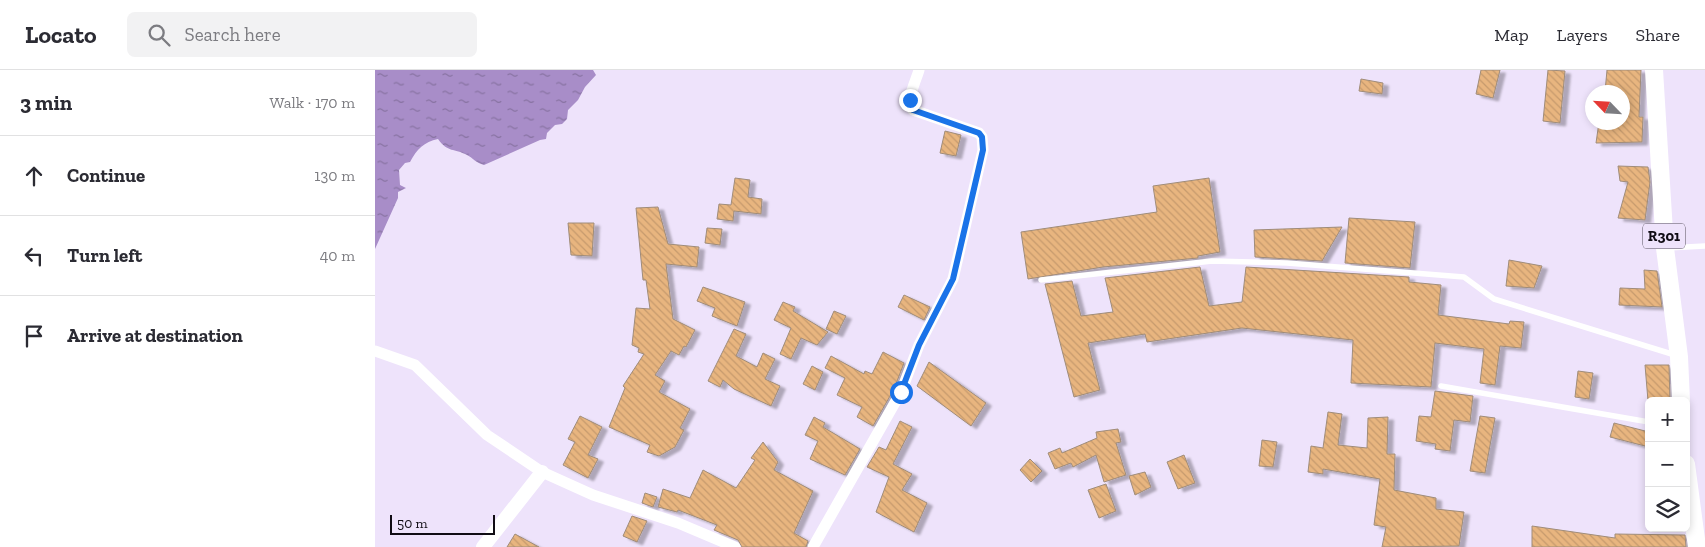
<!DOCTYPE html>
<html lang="en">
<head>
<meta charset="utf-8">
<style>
  :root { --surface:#fff; --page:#f2f2f3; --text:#2b2b33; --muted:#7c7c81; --line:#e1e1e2 }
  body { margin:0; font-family:"Zilla Slab",serif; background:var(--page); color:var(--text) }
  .controls { position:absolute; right:15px; bottom:15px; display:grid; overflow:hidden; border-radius:8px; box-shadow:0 2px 8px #0003 }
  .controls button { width:45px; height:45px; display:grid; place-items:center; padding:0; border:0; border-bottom:1px solid var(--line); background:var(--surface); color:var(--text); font:25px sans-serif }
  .compass { position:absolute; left:1210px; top:15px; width:45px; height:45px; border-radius:50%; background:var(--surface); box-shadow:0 2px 8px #0003; rotate:295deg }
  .scale { position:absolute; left:15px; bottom:12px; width:105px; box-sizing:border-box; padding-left:5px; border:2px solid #100c14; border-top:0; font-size:14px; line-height:18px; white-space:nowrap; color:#100c14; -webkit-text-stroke:4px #eee3fb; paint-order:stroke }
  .stop { position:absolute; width:15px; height:15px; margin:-11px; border:4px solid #1a73e8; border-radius:50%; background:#fff }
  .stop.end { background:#1a73e8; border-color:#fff; box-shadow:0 1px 5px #0008 }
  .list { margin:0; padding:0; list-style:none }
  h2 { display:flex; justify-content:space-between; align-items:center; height:65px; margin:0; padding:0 20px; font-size:21px }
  h2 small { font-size:16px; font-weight:400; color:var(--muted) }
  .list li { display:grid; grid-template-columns:32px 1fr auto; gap:15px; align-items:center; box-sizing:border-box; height:80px; padding:0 20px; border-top:1px solid var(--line) }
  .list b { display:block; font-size:19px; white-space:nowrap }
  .list em { font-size:16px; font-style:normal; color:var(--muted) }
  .icon { flex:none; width:28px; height:28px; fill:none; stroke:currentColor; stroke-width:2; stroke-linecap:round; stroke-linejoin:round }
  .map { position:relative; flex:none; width:1330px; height:477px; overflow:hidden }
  header { display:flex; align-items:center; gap:30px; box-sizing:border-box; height:70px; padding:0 25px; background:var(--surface); border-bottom:1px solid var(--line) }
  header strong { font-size:24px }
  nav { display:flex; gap:28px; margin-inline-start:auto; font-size:18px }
  .search { width:350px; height:45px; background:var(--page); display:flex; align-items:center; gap:12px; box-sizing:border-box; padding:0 18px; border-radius:8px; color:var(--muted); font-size:19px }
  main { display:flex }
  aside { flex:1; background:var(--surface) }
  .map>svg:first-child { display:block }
</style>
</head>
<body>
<header>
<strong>Locato</strong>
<div class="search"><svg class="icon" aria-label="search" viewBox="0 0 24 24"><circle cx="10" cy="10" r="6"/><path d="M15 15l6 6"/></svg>Search here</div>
<nav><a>Map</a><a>Layers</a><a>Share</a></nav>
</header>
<main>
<aside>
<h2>3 min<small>Walk · 170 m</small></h2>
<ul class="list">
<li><svg class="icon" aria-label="ahead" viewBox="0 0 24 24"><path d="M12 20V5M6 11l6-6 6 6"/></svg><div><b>Continue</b></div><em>130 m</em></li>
<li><svg class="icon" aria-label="left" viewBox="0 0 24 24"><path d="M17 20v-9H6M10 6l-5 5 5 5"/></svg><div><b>Turn left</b></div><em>40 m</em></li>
<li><svg class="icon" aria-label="arrive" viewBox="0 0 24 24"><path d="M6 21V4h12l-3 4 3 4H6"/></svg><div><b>Arrive at destination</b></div></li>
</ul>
</aside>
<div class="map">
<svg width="1330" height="477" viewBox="0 0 1330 477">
  <defs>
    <pattern id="water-ripples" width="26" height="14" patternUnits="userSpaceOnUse" patternTransform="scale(1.25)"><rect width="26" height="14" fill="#a88dc8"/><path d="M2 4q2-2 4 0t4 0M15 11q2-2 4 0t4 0" fill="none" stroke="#8772a1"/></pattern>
    <pattern id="building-back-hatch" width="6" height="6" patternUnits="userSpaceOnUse" patternTransform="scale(1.25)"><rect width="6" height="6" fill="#e8b57f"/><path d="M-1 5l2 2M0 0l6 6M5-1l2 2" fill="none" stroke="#c69a6d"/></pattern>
    <filter id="shadow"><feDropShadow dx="5.5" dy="3" stdDeviation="1" flood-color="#0004"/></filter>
  </defs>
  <rect width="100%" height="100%" fill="#eee3fb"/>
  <path fill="url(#water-ripples)" d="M 0,0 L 218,0 L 221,5 L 210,17 L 203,30 L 193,40 L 192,49 L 187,54 L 180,55 L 172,63 L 171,69 L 165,70 L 109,95 C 101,93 98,88 92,85 C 79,78 73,83 63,69 C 49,72 42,79 35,92 L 30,93 L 24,100 L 25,115 L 31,118 L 23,122 L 23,128 L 0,179 Z"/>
  <path fill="url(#building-back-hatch)" stroke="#9f8c7a" filter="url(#shadow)" d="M 1106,0 L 1125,0 L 1118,28 L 1101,24 Z
    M 1173,0 L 1190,1 L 1185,53 L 1168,51 Z
    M 1232,0 L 1266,0 L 1264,47 L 1268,47 L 1267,72 L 1221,73 L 1224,52 L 1248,52 L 1248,22 L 1230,22 Z
    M 986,9 L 1008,13 L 1007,24 L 984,21 Z
    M 570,61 L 586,65 L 581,86 L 565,83 Z
    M 1243,96 L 1273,97 L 1275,112 L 1270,150 L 1243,148 L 1253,112 L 1245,111 Z
    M 360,108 L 375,110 L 373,127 L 387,129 L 386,144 L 359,141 L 358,151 L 342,149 L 344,134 L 356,135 Z
    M 834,108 L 845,182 L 823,186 L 823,188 L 728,197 L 653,209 L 646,162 L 782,142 L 778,116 Z
    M 283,137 L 293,174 L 324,177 L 322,197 L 291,194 L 298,249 L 320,260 L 311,277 L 309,276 L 304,285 L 296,281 L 280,305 L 290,311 L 284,322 L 315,339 L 305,358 L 309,360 L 300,377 L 284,386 L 272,382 L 275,375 L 234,357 L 250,318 L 248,316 L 269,284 L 263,282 L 264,278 L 257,275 L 261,238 L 275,239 L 271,210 L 268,210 L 261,138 Z
    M 974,148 L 1040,152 L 1035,198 L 970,193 Z
    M 193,153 L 219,153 L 217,186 L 196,185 Z
    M 967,157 L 947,191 L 880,187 L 879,160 Z
    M 332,158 L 347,159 L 345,175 L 330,173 Z
    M 1134,190 L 1167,196 L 1159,218 L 1131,216 Z
    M 825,197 L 834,236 L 867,232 L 871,197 L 1034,207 L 1034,212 L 1066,215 L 1063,245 L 1134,254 L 1135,251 L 1149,252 L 1146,278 L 1125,276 L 1120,315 L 1105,313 L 1109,279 L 1060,273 L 1056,317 L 976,313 L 978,270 L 867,258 L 772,272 L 770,264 L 713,273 L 725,320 L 699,327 L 670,214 L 697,211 L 706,246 L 738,242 L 730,208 Z
    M 1269,200 L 1282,201 L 1287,237 L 1244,235 L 1245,218 L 1270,219 Z
    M 328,217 L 370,232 L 362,256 L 337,246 L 340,238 L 322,231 Z
    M 529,225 L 555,237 L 549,250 L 523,237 Z
    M 408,232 L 420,237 L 418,241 L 453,262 L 442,275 L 426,268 L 416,289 L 405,284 L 416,258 L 399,250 Z
    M 459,241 L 471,246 L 462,264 L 451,259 Z
    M 359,259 L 371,264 L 361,286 L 382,297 L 388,283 L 400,289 L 390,309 L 405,316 L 396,336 L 359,319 L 348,310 L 345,317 L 333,311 Z
    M 508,282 L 529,293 L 519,319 L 498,356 L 482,347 L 487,337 L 462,325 L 470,308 L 450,298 L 456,286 L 489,304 L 490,301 L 497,304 Z
    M 554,292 L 611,333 L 596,356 L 542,316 Z
    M 1270,295 L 1294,295 L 1295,331 L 1273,331 Z
    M 437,296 L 448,302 L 440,320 L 428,314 Z
    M 1203,301 L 1218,303 L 1214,329 L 1200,327 Z
    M 1060,321 L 1098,326 L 1095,352 L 1079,350 L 1075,381 L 1060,379 L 1061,374 L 1041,371 L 1044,346 L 1056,347 Z
    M 953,342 L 967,344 L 963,375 L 992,378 L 993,348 L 1013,347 L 1012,384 L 1020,384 L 1019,420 L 1061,428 L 1061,439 L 1089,442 L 1084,476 L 1007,477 L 1011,457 L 999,455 L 1005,409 L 948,399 L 948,404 L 933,402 L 936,376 L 948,378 Z
    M 205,346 L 227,357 L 213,385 L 223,389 L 213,408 L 188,395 L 200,372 L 193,369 Z
    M 1105,346 L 1120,348 L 1110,403 L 1095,401 Z
    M 439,347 L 450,353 L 448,357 L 485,379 L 470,405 L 435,389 L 443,371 L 430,365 Z
    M 525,351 L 537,357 L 518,394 L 537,404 L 527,420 L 552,433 L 539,462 L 501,442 L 514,407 L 492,397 L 504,377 L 511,380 Z
    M 1239,353 L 1274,362 L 1274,377 L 1235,367 Z
    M 743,359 L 746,372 L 741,373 L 751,405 L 729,412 L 721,385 L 698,397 L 696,393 L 680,399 L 673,383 L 685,378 L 687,383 L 722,368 L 721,362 Z
    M 887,370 L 902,372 L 898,397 L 884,396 Z
    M 388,372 L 403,392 L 399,400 L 438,421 L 419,463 L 433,471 L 431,477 L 367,477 L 363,470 L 339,460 L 342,455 L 303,440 L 302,442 L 283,437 L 288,419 L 315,428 L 328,400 L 361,418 L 380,390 L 376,388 Z
    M 809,385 L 820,413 L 803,419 L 792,392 Z
    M 655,389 L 667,401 L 656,412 L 645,400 Z
    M 770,402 L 776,417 L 760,425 L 754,406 Z
    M 731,414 L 741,441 L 724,448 L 713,420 Z
    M 270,423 L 282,427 L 278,437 L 267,433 Z
    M 257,446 L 272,451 L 262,472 L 248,466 Z
    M 1157,456 L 1240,468 L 1240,464 L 1310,465 L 1311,477 L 1157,477 Z
    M 140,464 L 164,477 L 132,477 Z"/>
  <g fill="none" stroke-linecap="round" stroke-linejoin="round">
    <path stroke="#fff" stroke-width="5.5" d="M 1292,178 L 1330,176
      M 666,210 L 837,191 L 912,193 L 1089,207 L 1119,229 L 1300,285
      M 1066,316 L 1274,352"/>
    <path stroke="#fff" stroke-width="11" d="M 0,281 L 40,295 L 112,365 L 167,402 L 218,425 L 303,453 L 360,477
      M 438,477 L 526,322 L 544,275 L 578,209 L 608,80 L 607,67 L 604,63 L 538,40 C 530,31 541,11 544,0"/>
    <path stroke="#fff" stroke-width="14" d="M 108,477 L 167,402"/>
    <path stroke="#fff" stroke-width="18" d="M 1279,0 L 1290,178 L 1304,287 L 1306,331
      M 1311,394 L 1322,477"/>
  </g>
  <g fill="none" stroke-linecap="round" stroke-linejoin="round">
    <path stroke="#1a73e8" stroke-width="6" d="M 526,322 L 544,275 L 578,209 L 608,80 L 607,67 L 604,63 L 538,40 L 535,37 L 535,30"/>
  </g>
  <g text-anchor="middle" stroke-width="4" stroke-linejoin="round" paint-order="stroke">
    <rect fill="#eee3fb" stroke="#534c59" stroke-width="1" x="1268" y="153.5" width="42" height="25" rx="4"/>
    <g font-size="15" font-weight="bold" fill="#100c14">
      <text x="1289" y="171">R301</text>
    </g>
  </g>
</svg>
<div class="controls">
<button>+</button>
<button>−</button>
<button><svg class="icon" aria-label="layers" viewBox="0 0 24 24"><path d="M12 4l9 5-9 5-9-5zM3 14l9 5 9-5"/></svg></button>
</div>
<svg class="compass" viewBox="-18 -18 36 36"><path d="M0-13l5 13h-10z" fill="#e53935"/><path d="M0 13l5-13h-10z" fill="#7c7c81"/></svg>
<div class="scale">50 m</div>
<div class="stop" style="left:526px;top:322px"></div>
<div class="stop end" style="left:535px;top:30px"></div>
</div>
</main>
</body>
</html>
